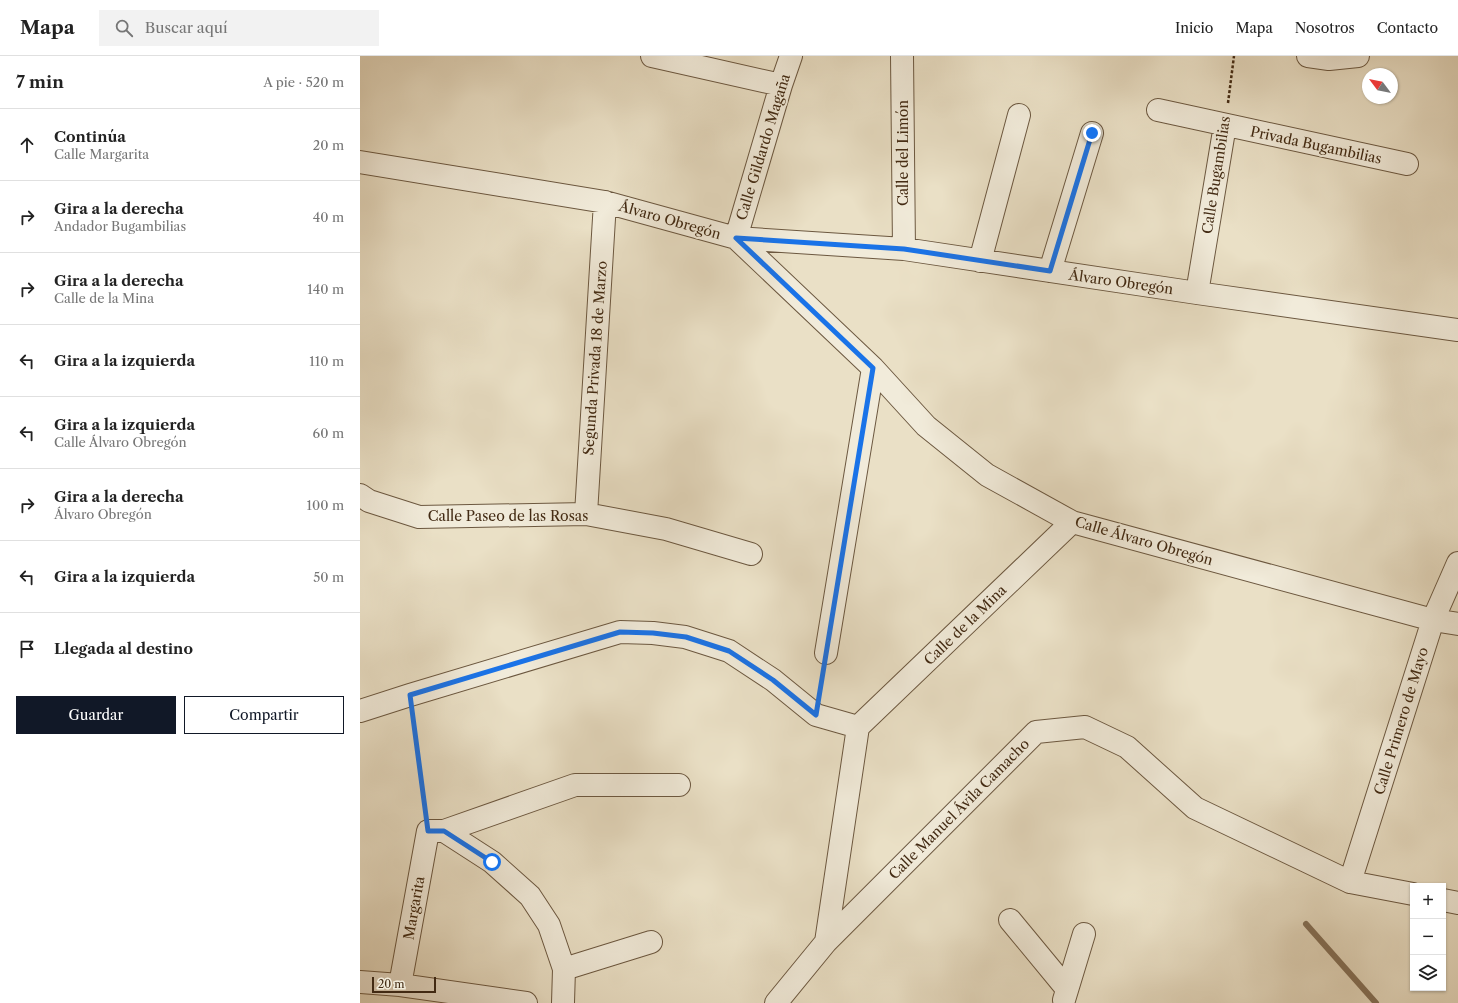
<!DOCTYPE html>
<html lang="es">
<head>
<meta charset="utf-8">
<style>
  :root { --surface:#fff; --page:#f2f2f2; --text:#222; --muted:#767676; --line:#e0e0e0; --accent:#111827 }
  body { margin:0; font-family:"Libre Caslon Text",serif; background:var(--page); color:var(--text) }
  .controls { position:absolute; right:12px; bottom:12px; display:grid; overflow:hidden; border-radius:0px; box-shadow:0 1px 3px #0004 }
  .controls button { width:36px; height:36px; display:grid; place-items:center; padding:0; border:0; border-bottom:1px solid var(--line); background:var(--surface); color:var(--text); font:20px sans-serif }
  .compass { position:absolute; left:1002px; top:12px; width:36px; height:36px; border-radius:50%; background:var(--surface); box-shadow:0 1px 3px #0004; rotate:302deg }
  .scale { position:absolute; left:12px; bottom:10px; width:64px; box-sizing:border-box; padding-left:4px; border:2px solid #422a13; border-top:0; font-size:11px; line-height:14px; white-space:nowrap; color:#422a13; -webkit-text-stroke:3px #f1ebda; paint-order:stroke }
  .stop { position:absolute; width:12px; height:12px; margin:-9px; border:3px solid #1a73e8; border-radius:50%; background:#fff }
  .stop.end { background:#1a73e8; border-color:#fff; box-shadow:0 1px 4px #0008 }
  .list { margin:0; padding:0; list-style:none }
  h2 { display:flex; justify-content:space-between; align-items:center; height:52px; margin:0; padding:0 16px; font-size:17px }
  h2 small { font-size:13px; font-weight:400; color:var(--muted) }
  .list li { display:grid; grid-template-columns:26px 1fr auto; gap:12px; align-items:center; box-sizing:border-box; height:72px; padding:0 16px; border-top:1px solid var(--line) }
  .list b { display:block; font-size:15px; white-space:nowrap }
  .list p { margin:0; font-size:13px; white-space:nowrap; color:var(--muted) }
  .list em { font-size:13px; font-style:normal; color:var(--muted) }
  .actions { display:flex; gap:8px; padding:12px 16px }
  .actions a { flex:1; padding:9px 0; border:1px solid var(--accent); border-radius:0px; text-align:center; font-size:14px; color:var(--accent) }
  .actions .main { background:var(--accent); color:#fff }
  .icon { flex:none; width:22px; height:22px; fill:none; stroke:currentColor; stroke-width:2; stroke-linecap:round; stroke-linejoin:round }
  .map { position:relative; flex:none; width:1098px; height:947px; overflow:hidden }
  header { display:flex; align-items:center; gap:24px; box-sizing:border-box; height:56px; padding:0 20px; background:var(--surface); border-bottom:1px solid var(--line) }
  header strong { font-size:19px }
  nav { display:flex; gap:22px; margin-inline-start:auto; font-size:14px }
  .search { width:280px; height:36px; background:var(--page); display:flex; align-items:center; gap:10px; box-sizing:border-box; padding:0 14px; border-radius:0px; color:var(--muted); font-size:15px }
  main { display:flex }
  aside { flex:1; background:var(--surface) }
  .map>svg:first-child { display:block }
</style>
</head>
<body>
<header>
<strong>Mapa</strong>
<div class="search"><svg class="icon" aria-label="search" viewBox="0 0 24 24"><circle cx="10" cy="10" r="6"/><path d="M15 15l6 6"/></svg>Buscar aquí</div>
<nav><a>Inicio</a><a>Mapa</a><a>Nosotros</a><a>Contacto</a></nav>
</header>
<main>
<aside>
<h2>7 min<small>A pie · 520 m</small></h2>
<ul class="list">
<li><svg class="icon" aria-label="ahead" viewBox="0 0 24 24"><path d="M12 20V5M6 11l6-6 6 6"/></svg><div><b>Continúa</b><p>Calle Margarita</p></div><em>20 m</em></li>
<li><svg class="icon" aria-label="right" viewBox="0 0 24 24"><path d="M7 20v-9h11M14 6l5 5-5 5"/></svg><div><b>Gira a la derecha</b><p>Andador Bugambilias</p></div><em>40 m</em></li>
<li><svg class="icon" aria-label="right" viewBox="0 0 24 24"><path d="M7 20v-9h11M14 6l5 5-5 5"/></svg><div><b>Gira a la derecha</b><p>Calle de la Mina</p></div><em>140 m</em></li>
<li><svg class="icon" aria-label="left" viewBox="0 0 24 24"><path d="M17 20v-9H6M10 6l-5 5 5 5"/></svg><div><b>Gira a la izquierda</b></div><em>110 m</em></li>
<li><svg class="icon" aria-label="left" viewBox="0 0 24 24"><path d="M17 20v-9H6M10 6l-5 5 5 5"/></svg><div><b>Gira a la izquierda</b><p>Calle Álvaro Obregón</p></div><em>60 m</em></li>
<li><svg class="icon" aria-label="right" viewBox="0 0 24 24"><path d="M7 20v-9h11M14 6l5 5-5 5"/></svg><div><b>Gira a la derecha</b><p>Álvaro Obregón</p></div><em>100 m</em></li>
<li><svg class="icon" aria-label="left" viewBox="0 0 24 24"><path d="M17 20v-9H6M10 6l-5 5 5 5"/></svg><div><b>Gira a la izquierda</b></div><em>50 m</em></li>
<li><svg class="icon" aria-label="arrive" viewBox="0 0 24 24"><path d="M6 21V4h12l-3 4 3 4H6"/></svg><div><b>Llegada al destino</b></div></li>
</ul>
<div class="actions"><a class="main">Guardar</a><a>Compartir</a></div>
</aside>
<div class="map">
<svg width="1098" height="947" viewBox="0 0 1098 947">
  <rect width="100%" height="100%" fill="#eae0c6"/>
  <filter id="stains"><feTurbulence type="fractalNoise" baseFrequency=".005" numOctaves="4"/><feColorMatrix values="0 0 0 0 .2 0 0 0 0 .09 0 0 0 0 .02 0 0 0 .5 -.17"/></filter>
  <radialGradient id="worn" r=".72"><stop offset=".6" stop-color="#630" stop-opacity="0"/><stop offset="1" stop-color="#630" stop-opacity=".3"/></radialGradient>
  <g fill="none" stroke-linecap="round" stroke-linejoin="round">
    <path stroke="#85725a" stroke-width="6" d="M 946,868 L 1016,947"/>
    <g stroke="#6c5840" stroke-width="24">
      <path id="minor" d="M 292,0 L 421,29
        M 431,0 L 421,29 L 376,182 L 513,312 L 566,370 L 627,419 L 712,466 L 1073,564 L 1098,568
        M 542,0 L 544,193
        M 948,0 L 969,3 L 998,0
        M 798,54 L 1047,108
        M 0,106 L 245,146 L 376,182 L 544,193 L 837,237 L 1098,274
        M 620,205 L 659,59
        M 690,215 L 732,77
        M 837,237 L 865,69
        M 0,439 L 9,445 L 59,461 L 226,458 L 306,473 L 391,498
        M 226,458 L 245,146
        M 466,597 L 513,312
        M 0,655 L 50,639 L 260,576 L 293,577 L 325,581 L 369,595 L 413,624 L 456,659 L 498,671
        M 84,775 L 132,806 L 170,840 L 189,869 L 204,913 L 203,947
        M 990,826 L 1073,564 L 1098,507
        M 1083,844 L 1098,847
        M 650,864 L 707,933
        M 466,886 L 498,671 L 712,466
        M 204,913 L 291,886
        M 0,926 L 40,929 L 166,947
        M 40,929 L 68,775 L 84,775 L 215,729 L 319,729
        M 704,944 L 724,878
        M 416,947 L 466,886 L 676,676 L 725,671 L 767,691 L 835,752 L 990,826 L 1053,838"/>
    </g>
    <path stroke="#422a13" stroke-width="2.5" stroke-dasharray="3 2" stroke-linecap="butt" d="M 868,47 L 874,0
      M 460,634 L 463,617
      M 53,661 L 65,755"/>
    <use href="#minor" stroke="#f1ebda" stroke-width="22"/>
  </g>
  <g fill="none" stroke-linecap="round" stroke-linejoin="round">
    <path stroke="#1a73e8" stroke-width="5" d="M 132,806 L 84,775 L 68,775 L 50,639 L 260,576 L 293,577 L 326,581 L 369,595 L 413,624 L 456,659 L 513,312 L 376,182 L 544,193 L 690,215 L 732,77"/>
  </g>
  <g text-anchor="middle" stroke-width="4" stroke-linejoin="round" paint-order="stroke">
    <g font-size="14" fill="#422a13" stroke="#f1ebda">
      <text transform="translate(956 89) rotate(12)" y="5">Privada Bugambilias</text>
      <text transform="translate(403 91) rotate(-73)" y="5">Calle Gildardo Magaña</text>
      <text transform="translate(543 97) rotate(-90)" y="5">Calle del Limón</text>
      <text transform="translate(856 119) rotate(-81)" y="5">Calle Bugambilias</text>
      <text transform="translate(310 164) rotate(16)" y="5">Álvaro Obregón</text>
      <text transform="translate(761 226) rotate(8)" y="5">Álvaro Obregón</text>
      <text transform="translate(235 302) rotate(-86)" y="5">Segunda Privada 18 de Marzo</text>
      <text x="148" y="465">Calle Paseo de las Rosas</text>
      <text transform="translate(784 485) rotate(16)" y="5">Calle Álvaro Obregón</text>
      <text transform="translate(605 569) rotate(-44)" y="5">Calle de la Mina</text>
      <text transform="translate(1041 665) rotate(-73)" y="5">Calle Primero de Mayo</text>
      <text transform="translate(599 753) rotate(-45)" y="5">Calle Manuel Ávila Camacho</text>
      <text transform="translate(54 852) rotate(-80)" y="5">Margarita</text>
    </g>
  </g>
  <rect width="100%" height="100%" filter="url(#stains)"/>
  <rect width="100%" height="100%" fill="url(#worn)"/>
</svg>
<div class="controls">
<button>+</button>
<button>−</button>
<button><svg class="icon" aria-label="layers" viewBox="0 0 24 24"><path d="M12 4l9 5-9 5-9-5zM3 14l9 5 9-5"/></svg></button>
</div>
<svg class="compass" viewBox="-18 -18 36 36"><path d="M0-13l5 13h-10z" fill="#e53935"/><path d="M0 13l5-13h-10z" fill="#767676"/></svg>
<div class="scale">20 m</div>
<div class="stop" style="left:132px;top:806px"></div>
<div class="stop end" style="left:732px;top:77px"></div>
</div>
</main>
</body>
</html>
